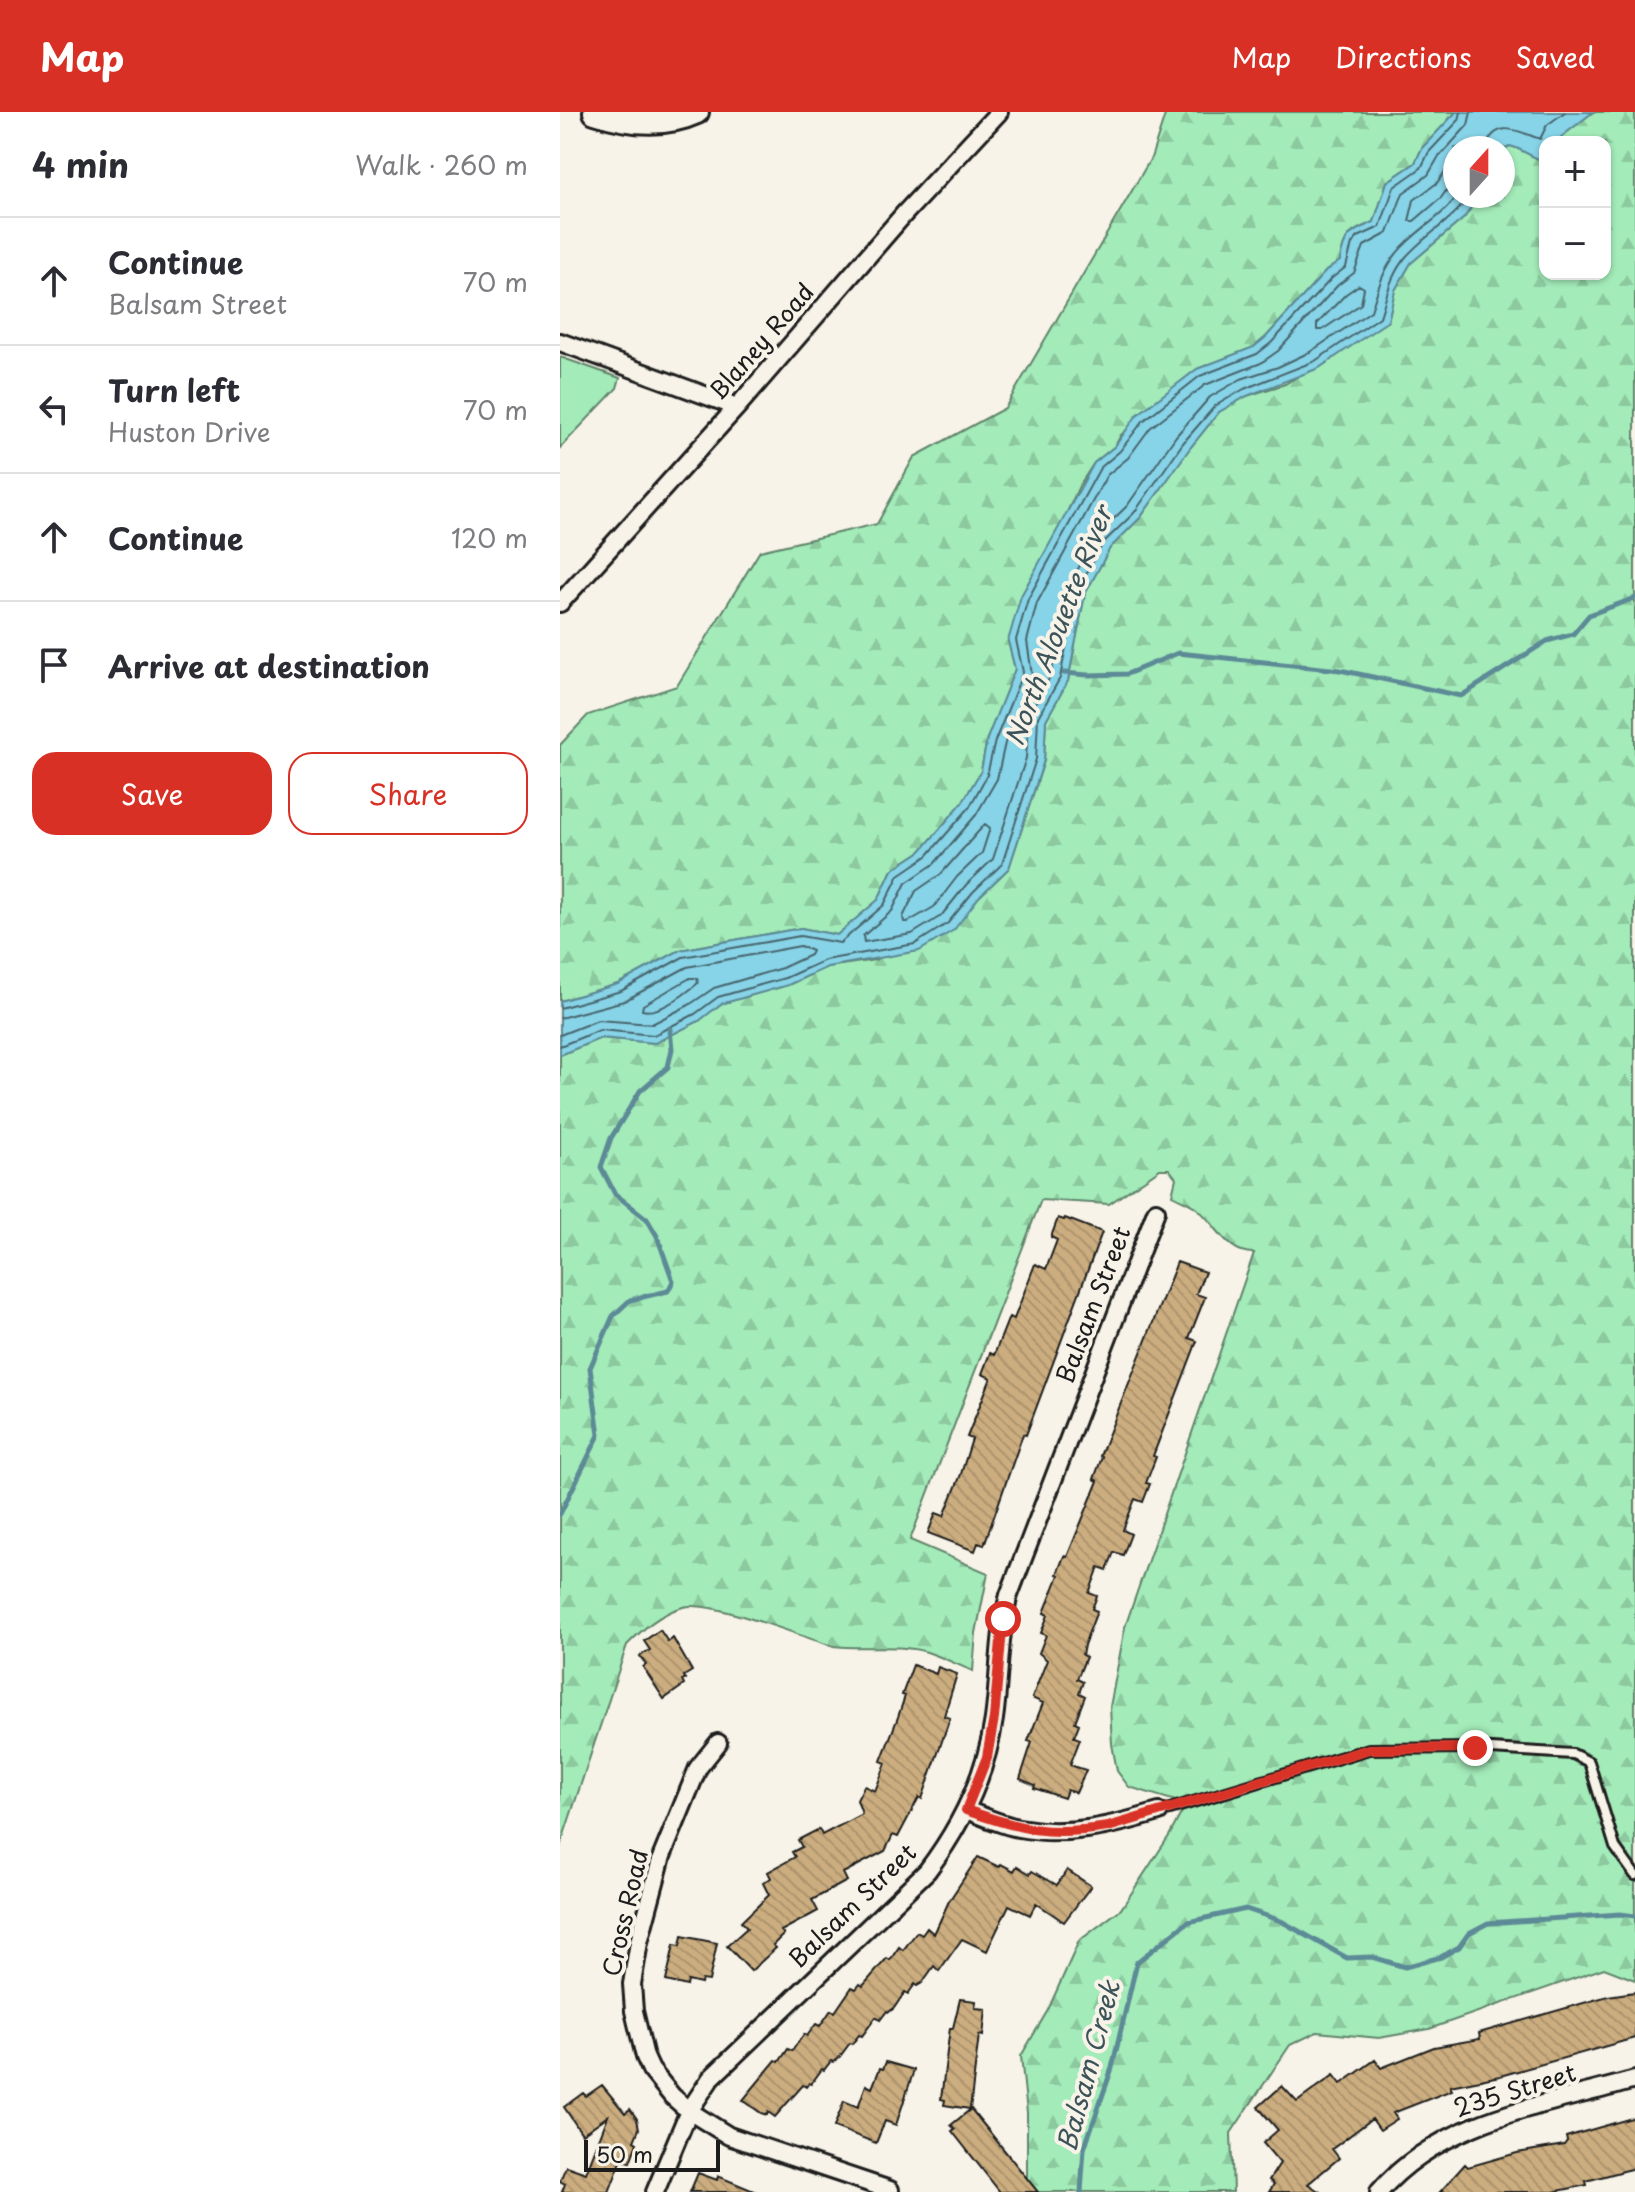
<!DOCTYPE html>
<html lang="en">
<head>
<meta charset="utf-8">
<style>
  :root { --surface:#fff; --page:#f7f7f7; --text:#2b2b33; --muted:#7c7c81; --line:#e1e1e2; --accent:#d93025 }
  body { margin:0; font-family:"Playpen Sans",sans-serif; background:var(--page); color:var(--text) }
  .controls { position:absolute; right:24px; top:24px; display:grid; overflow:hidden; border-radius:16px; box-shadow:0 2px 6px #0004 }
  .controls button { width:72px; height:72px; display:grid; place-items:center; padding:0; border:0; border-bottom:2px solid var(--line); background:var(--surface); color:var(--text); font:40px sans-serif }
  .compass { position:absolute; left:883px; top:24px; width:72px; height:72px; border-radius:50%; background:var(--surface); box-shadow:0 2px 6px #0004; rotate:21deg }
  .scale { position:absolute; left:24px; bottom:20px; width:136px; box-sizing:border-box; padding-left:8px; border:4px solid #1c1c1c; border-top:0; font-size:22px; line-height:28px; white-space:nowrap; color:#1c1c1c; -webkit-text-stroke:6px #f7f3e8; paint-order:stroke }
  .stop { position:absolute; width:24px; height:24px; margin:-18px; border:6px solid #d93025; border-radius:50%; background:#fff }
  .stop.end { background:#d93025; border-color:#fff; box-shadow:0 2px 8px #0008 }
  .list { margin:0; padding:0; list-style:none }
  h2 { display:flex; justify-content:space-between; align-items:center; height:104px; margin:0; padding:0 32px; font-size:34px }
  h2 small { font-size:26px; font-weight:400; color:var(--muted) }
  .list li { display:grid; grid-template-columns:52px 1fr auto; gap:24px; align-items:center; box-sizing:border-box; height:128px; padding:0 32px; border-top:2px solid var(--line) }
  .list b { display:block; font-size:30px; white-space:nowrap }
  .list p { margin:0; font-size:26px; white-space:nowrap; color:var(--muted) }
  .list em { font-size:26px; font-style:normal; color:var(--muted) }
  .actions { display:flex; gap:16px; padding:24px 32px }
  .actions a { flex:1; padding:18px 0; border:2px solid var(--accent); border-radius:24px; text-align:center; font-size:28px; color:var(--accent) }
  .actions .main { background:var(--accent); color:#fff }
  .icon { flex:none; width:44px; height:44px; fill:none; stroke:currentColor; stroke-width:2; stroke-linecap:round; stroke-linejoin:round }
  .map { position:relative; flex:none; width:1075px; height:2080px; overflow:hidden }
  header { display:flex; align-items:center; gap:48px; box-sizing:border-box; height:112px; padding:0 40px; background:var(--accent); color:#fff }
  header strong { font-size:38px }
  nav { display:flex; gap:44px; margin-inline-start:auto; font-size:28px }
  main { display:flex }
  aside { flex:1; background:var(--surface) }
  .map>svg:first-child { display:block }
</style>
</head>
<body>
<header>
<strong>Map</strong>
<nav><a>Map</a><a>Directions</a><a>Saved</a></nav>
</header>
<main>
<aside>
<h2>4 min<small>Walk · 260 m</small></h2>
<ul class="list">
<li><svg class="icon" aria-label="ahead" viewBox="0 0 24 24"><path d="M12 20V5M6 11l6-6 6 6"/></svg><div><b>Continue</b><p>Balsam Street</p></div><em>70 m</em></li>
<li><svg class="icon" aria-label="left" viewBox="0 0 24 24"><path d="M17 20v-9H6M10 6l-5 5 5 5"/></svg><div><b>Turn left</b><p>Huston Drive</p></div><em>70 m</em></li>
<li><svg class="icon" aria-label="ahead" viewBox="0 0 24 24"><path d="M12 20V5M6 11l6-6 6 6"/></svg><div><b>Continue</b></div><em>120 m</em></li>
<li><svg class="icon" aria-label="arrive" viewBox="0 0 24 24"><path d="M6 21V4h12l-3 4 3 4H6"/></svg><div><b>Arrive at destination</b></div></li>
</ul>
<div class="actions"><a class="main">Save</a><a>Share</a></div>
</aside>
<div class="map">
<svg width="1075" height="2080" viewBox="0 0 1075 2080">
  <defs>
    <pattern id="forest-firs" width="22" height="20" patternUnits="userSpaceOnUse" patternTransform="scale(2)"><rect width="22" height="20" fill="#a3ebb9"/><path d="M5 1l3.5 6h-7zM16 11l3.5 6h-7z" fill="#8cc99e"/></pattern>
    <pattern id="building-back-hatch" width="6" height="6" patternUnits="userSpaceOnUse" patternTransform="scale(2)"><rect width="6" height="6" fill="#cbad7f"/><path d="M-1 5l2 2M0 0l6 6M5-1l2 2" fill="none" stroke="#ae946d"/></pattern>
  </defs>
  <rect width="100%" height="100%" fill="#f7f3e8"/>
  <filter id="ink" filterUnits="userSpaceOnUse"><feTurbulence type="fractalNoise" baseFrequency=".0125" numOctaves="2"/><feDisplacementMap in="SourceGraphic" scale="16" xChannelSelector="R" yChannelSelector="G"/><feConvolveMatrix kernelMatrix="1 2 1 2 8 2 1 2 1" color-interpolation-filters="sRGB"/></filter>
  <g filter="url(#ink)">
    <path fill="#a3ebb9" stroke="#60846a" stroke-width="2" d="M 0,245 L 60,266 L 57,276 L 0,336 Z"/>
    <path fill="url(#forest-firs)" stroke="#60846a" stroke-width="2" d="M 606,0 L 896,0 L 862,36 L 855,51 L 827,70 L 814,110 C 790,119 784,123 780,149 L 766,159 L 706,225 L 694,235 L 637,257 L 561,323 L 555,334 L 534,351 L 519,374 L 448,529 L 455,557 L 427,627 L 421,659 L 402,691 L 361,739 L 332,758 L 318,788 L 277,823 L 241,816 L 120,838 L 58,872 L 0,889 L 0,633 L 28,603 L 117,574 L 200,439 L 317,412 L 354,345 L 445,296 L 591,46 Z
      M 1033,0 L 1075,0 L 1075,1868 L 1044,1856 L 869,1917 L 819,1926 L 757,1920 L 730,1933 L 671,2021 L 673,2080 L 467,2080 L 467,2001 L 461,1944 L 488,1898 L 519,1829 L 561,1797 L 609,1724 L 626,1692 L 569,1675 L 557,1659 L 552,1632 L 550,1595 L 565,1515 L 694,1141 C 666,1142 656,1110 635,1095 C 629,1090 619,1087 612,1083 L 616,1066 L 609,1057 L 600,1057 L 549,1092 L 481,1088 L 350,1428 L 428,1461 L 416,1521 L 413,1559 C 398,1553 382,1545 367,1540 C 336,1531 304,1538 273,1534 C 241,1525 149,1487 123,1495 C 99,1502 83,1517 67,1533 L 0,1735 L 0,943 L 41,926 L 95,931 L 139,909 L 160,892 L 228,873 L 267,855 L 315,848 L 419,785 L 449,756 L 484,649 L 486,608 L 508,569 L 525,482 L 550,436 L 580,406 L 630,336 L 659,300 L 687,284 L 725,272 L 828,209 L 835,178 L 851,151 L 904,106 L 919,84 L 943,84 L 943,38 L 950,34 C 963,37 971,46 985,49 L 985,162 L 1045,162 L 1045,30 L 1000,30 L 1001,25 Z"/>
    <path fill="#87d3e7" stroke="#5c8a96" stroke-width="2" d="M 896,0 L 1033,0 L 1001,25 L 1000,30 L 985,30 L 985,49 C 971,46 963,37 950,34 L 943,38 L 943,36 L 895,36 L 895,84 L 919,84 L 904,106 L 851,151 L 835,178 L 828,209 L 759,256 L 687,284 L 659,300 L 630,336 L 580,406 L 550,436 L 525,482 L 508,569 L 486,608 L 484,648 L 449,756 L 419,785 L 394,818 L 359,839 L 267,855 L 228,873 L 161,892 L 139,909 L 95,931 L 41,926 L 0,943 L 0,889 L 58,872 L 120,838 L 241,816 L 277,823 L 318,788 L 332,758 L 361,739 L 402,691 L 421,659 L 427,627 L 455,557 L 448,529 L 461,484 L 534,351 L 555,334 L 577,303 L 637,257 L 694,235 L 706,225 L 766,159 L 780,149 C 784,123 790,120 814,110 L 827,70 L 855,51 L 862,36 Z"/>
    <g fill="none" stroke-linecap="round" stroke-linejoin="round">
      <path stroke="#47656d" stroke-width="2" d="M 925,36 C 937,4 961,21 980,27 L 987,13 L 1005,0
        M 895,45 L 877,71 L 854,88 L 849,109 L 854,109 L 881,86 L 895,66
        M 897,84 C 881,107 854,119 837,141 C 822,159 818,178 811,199 L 750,240 L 718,255 L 681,267 L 650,285 L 616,324 L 567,394 L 535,425 L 509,474 L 491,563 L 469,603 L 466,646 L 433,747 L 406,773 L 381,804 L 352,822 L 304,830 L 303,824 L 332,799 L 346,771 L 374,752 L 416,703 L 437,667 L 445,631 L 472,563 L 467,529 L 477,491 L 547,363 L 568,346 L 590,316 L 645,273 L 701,251 L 718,239 L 778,173 L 794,161 L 804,134 L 828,121 L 843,81 L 868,63 L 878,46 L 908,13 L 911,0
        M 799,173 L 804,176 L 801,192 L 762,218 L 757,218 L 757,212 L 786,182 Z
        M 425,712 L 430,716 L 422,741 L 397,765 L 374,795 L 348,810 L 344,810 L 343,805 L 356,779 L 381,762 Z
        M 130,866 L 137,866 L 138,871 C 125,882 98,903 82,898 L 83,893 Z
        M 0,896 L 61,879 L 123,845 L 240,824 L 280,831 L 324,793 L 339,763 L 367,744 L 409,696 L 427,663 L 435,629 L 463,560 L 456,528 L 468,487 L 540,356 L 560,339 L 583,309 L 640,264 L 697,242 L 711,231 L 772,166 L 786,155 L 792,132 L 798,125 L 820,115 L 834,75 L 861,56 L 869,40 L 899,8 L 901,0
        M 0,906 L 64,889 L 127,855 L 240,834 L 252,839 L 250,843 L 222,856 L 154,876 L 129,893 L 92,912 L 38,908 L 0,923
        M 0,934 L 40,918 L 94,923 L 135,902 L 158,885 L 225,866 L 265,848 L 355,832 L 388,811 L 413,780 L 442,752 L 476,647 L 478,605 L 500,566 L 517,479 L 543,431 L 574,401 L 623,331 L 655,294 L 684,277 L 755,249 L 820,205 C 827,184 830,164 845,146 C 864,123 892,110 909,84"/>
      <path stroke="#5c8a96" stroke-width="5" d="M 504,561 L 528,563 L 567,562 L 618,541 L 780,558 L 901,584 L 987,529 L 1013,522 L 1029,503 L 1075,486
        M 0,1402 L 39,1323 L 30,1256 L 53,1204 L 70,1188 L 108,1179 L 113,1169 L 97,1124 L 87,1107 L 55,1082 L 41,1055 L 51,1026 L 80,979 L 108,955 L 112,937 L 110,917
        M 521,2080 L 524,2037 L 552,1956 L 577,1850 L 628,1810 L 686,1797 L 721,1809 L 787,1846 L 812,1845 L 845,1855 L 881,1845 L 899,1835 L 909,1821 L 928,1811 L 1060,1802 L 1075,1804"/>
    </g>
    <path fill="url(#building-back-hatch)" stroke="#1c1c1c" stroke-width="2" d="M 498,1106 L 504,1108 L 505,1106 L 542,1120 L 466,1323 L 463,1322 L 424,1433 L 418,1431 L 415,1439 L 368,1421 L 376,1401 L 384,1404 L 400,1365 L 412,1327 L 407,1325 L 431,1266 L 422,1262 L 430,1241 L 434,1243 L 449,1205 L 454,1207 L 475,1152 L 486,1157 L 497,1128 L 491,1125 Z
      M 617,1150 L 645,1160 L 636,1182 L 645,1185 L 629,1226 L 637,1229 L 593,1344 L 596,1345 L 586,1371 L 590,1372 L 583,1390 L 575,1387 L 563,1418 L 571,1422 L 563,1443 L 554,1440 L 547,1458 L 539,1455 L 529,1481 L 537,1484 L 532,1497 L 537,1499 L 524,1533 L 522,1543 L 526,1545 L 517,1567 L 523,1570 L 519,1581 L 525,1584 L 515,1610 L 519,1612 L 514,1625 L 520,1627 L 510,1653 L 526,1658 L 516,1681 L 507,1678 L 504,1686 L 474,1676 L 475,1673 L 460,1667 L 472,1630 L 468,1629 L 483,1591 L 472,1586 L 487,1548 L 479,1541 L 486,1523 L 481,1521 L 488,1503 L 484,1501 L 499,1463 L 497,1462 L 504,1444 L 507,1445 L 538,1369 L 534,1367 L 542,1345 L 540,1344 Z
      M 100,1518 L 108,1530 L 113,1526 L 132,1559 L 124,1564 L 126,1567 L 122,1569 L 124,1573 L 104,1587 L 83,1555 L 86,1553 L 80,1544 L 90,1538 L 84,1529 Z
      M 353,1553 L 376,1562 L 378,1555 L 397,1562 L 384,1604 L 390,1606 L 362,1687 L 359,1685 L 338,1725 L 333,1723 L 325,1739 L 283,1761 L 287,1769 L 252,1788 L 258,1799 L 221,1819 L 224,1822 L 213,1833 L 216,1836 L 191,1859 L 167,1834 L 187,1816 L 181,1810 L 209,1783 L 203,1771 L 211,1766 L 208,1760 L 235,1745 L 232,1740 L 242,1735 L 238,1728 L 259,1717 L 262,1723 L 302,1702 L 297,1688 L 304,1674 L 315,1679 L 326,1651 L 321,1649 L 338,1605 L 345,1584 L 342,1583 Z
      M 418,1745 L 439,1755 L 441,1752 L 454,1759 L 457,1754 L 470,1762 L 472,1759 L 497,1773 L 507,1758 L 531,1774 L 504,1810 L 476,1791 L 470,1803 L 449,1793 L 427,1839 L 402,1827 L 379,1859 L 374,1854 L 362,1871 L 357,1874 L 355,1872 L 348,1882 L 345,1880 L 334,1896 L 329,1900 L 327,1899 L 320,1908 L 316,1905 L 302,1924 L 299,1923 L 292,1932 L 290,1931 L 278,1947 L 274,1950 L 271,1949 L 264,1958 L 262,1957 L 251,1972 L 249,1971 L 246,1975 L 243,1973 L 215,2005 L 208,2000 L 207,2003 L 201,2001 L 183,1988 L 216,1948 L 219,1950 L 228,1937 L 232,1939 L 244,1922 L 247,1924 L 256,1912 L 260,1914 L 271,1898 L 275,1900 L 292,1875 L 296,1877 L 300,1872 L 303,1874 L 327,1846 L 330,1848 L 339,1835 L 343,1838 L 357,1820 L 362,1823 L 367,1816 L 374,1822 L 389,1789 Z
      M 122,1824 L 157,1831 L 149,1869 L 142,1868 L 141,1872 L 128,1869 L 127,1874 L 106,1869 L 114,1833 L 120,1834 Z
      M 1075,1880 L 1075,1926 L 940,1964 L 890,1974 L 892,1978 L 833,2001 L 837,2007 L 820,2018 L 812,2007 L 772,2037 L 779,2046 L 748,2072 L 760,2080 L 709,2080 L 714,2072 L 709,2068 L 720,2051 L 703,2031 L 718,2018 L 698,1995 L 722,1974 L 737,1990 L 774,1963 L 781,1972 L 815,1948 L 821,1956 L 874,1935 L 920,1927 L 919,1921 L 1048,1884 Z
      M 400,1887 L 416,1889 L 415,1896 L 426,1897 L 423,1924 L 419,1923 L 410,1997 L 384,1993 L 385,1988 L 381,1987 L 390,1916 L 393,1916 Z
      M 326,1950 L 354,1958 L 336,2013 L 325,2009 L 316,2031 L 274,2015 L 284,1989 L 298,1995 L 306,1973 L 312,1976 L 320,1956 L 323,1957 Z
      M 42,1973 L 65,2001 L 70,1997 L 77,2007 L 79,2017 L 74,2029 L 77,2031 L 70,2050 L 62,2047 L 49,2080 L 2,2080 L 5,2072 L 0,2069 L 6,2054 L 26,2061 L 48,2004 L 22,2022 L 4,1995 L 23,1981 L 26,1984 Z
      M 411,1997 L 478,2080 L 440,2080 L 392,2019 L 395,2017 L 391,2013 Z
      M 1075,2005 L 1075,2056 L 1026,2069 L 1027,2073 L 993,2080 L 880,2080 L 905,2052 L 908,2055 L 957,2041 L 1004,2033 L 1007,2029 L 1006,2025 Z
      M 138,2061 L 157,2068 L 158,2064 L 196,2080 L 130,2080 Z"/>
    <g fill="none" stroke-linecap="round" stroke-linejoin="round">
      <g stroke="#1c1c1c" stroke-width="14">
        <path id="lane" d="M 600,1700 L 809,1637 L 915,1636 L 1013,1642 L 1029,1650 L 1055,1735 L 1075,1763"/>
      </g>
      <g stroke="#1c1c1c" stroke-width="22">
        <path id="street" d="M 0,230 L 177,295
          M 0,491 L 177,295 L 345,101 L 439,0
          M 158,1631 L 138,1656 L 102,1744 L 79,1830 L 72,1872 L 74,1899 L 85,1945 L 91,1958 L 112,1984 L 129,1999 L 169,2024 L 330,2078
          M 406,1698 C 423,1704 441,1713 459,1716 C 508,1725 552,1714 599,1700
          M 95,2080 L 129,1999 L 151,1966 L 367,1759 C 401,1714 426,1663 434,1607 C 440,1565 438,1524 449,1483 L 596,1099
          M 819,2080 C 882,2006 987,1993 1075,1968"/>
      </g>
      <g stroke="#1c1c1c" stroke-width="28">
        <path id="secondary" d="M 35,0 C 68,11 104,15 137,0"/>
      </g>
      <use href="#lane" stroke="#f7f3e8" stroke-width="8"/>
      <use href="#street" stroke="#f7f3e8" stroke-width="16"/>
      <use href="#secondary" stroke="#f7f3e8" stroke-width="22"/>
    </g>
  </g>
  <g fill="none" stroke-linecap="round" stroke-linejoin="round" filter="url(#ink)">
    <path stroke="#d93025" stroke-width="10" d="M 443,1507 L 434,1606 L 427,1645 L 406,1698 C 462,1718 488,1724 548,1715 L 809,1637 L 915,1636"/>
  </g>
  <g text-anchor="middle" stroke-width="8" stroke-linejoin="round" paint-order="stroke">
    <g font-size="24" fill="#1c1c1c" stroke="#f7f3e8">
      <text transform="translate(202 230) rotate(-49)" y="8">Blaney Road</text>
      <text transform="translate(534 1193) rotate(-69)" y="8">Balsam Street</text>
      <text transform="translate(293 1794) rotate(-44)" y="8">Balsam Street</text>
      <text transform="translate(66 1801) rotate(-77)" y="8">Cross Road</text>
      <text transform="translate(955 1979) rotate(-17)" y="8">235 Street</text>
    </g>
    <g font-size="26" font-style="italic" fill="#3c5359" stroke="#f7f3e8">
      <text transform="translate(499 514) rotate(-69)" y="9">North Alouette River</text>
      <text transform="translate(529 1954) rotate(-75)" y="9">Balsam Creek</text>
    </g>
  </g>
</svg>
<div class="controls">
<button>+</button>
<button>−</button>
</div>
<svg class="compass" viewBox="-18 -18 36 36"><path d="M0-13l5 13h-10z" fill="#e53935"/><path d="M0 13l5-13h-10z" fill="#7c7c81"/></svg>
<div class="scale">50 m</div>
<div class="stop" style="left:443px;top:1507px"></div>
<div class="stop end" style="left:915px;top:1636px"></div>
</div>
</main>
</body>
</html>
